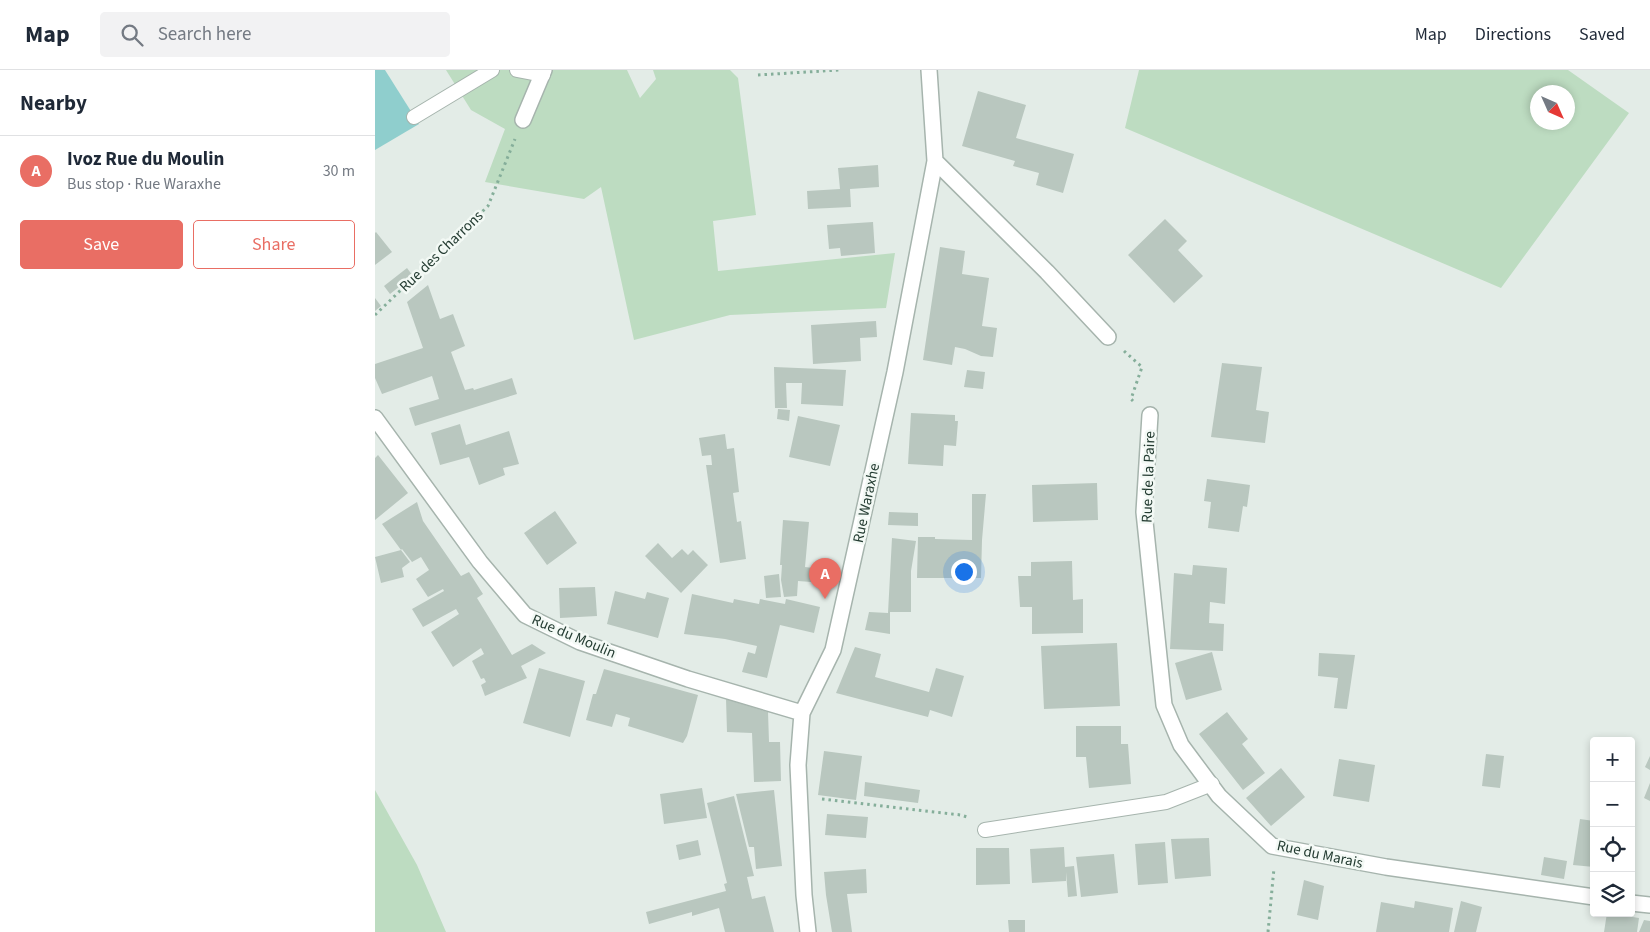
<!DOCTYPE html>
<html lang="en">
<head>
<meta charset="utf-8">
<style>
  :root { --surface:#fff; --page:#f2f2f3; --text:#1f2937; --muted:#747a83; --line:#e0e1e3; --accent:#e96e64 }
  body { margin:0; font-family:"Source Sans 3",sans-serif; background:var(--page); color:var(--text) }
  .controls { position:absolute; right:15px; bottom:15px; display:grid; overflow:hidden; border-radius:5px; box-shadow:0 2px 8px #0003 }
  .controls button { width:45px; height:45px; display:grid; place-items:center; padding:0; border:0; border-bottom:1px solid var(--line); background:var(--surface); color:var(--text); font:25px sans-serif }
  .compass { position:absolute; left:1155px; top:15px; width:45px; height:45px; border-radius:50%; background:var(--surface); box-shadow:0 2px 8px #0003; rotate:135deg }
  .you { position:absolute; left:588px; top:501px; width:18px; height:18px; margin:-12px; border:4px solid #fff; border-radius:50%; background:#1a73e8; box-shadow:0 0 0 8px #1a73e833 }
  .badge { display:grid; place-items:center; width:32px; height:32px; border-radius:50%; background:var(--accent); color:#fff; font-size:16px; font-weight:700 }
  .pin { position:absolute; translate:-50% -41px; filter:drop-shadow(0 1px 2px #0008) }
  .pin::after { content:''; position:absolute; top:26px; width:18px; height:15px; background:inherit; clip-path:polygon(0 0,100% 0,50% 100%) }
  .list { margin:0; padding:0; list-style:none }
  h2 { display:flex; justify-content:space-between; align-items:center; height:65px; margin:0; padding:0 20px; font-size:21px }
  h2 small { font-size:16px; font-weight:400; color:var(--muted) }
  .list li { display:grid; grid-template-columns:32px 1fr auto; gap:15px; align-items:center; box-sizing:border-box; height:70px; padding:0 20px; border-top:1px solid var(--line) }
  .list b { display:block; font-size:19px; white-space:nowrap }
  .list p { margin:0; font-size:16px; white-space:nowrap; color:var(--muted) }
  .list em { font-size:16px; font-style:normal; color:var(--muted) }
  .actions { display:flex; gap:10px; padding:15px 20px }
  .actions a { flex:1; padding:11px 0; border:1px solid var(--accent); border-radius:5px; text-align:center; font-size:18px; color:var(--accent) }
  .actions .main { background:var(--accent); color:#fff }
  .icon { flex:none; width:28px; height:28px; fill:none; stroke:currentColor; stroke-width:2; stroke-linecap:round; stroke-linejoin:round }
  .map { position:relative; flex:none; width:1275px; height:862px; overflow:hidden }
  header { display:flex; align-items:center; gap:30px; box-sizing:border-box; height:70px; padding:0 25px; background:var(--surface); border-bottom:1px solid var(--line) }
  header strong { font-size:24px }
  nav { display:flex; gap:28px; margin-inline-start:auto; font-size:18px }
  .search { width:350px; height:45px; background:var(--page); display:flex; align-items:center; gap:12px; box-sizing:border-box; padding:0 18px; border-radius:5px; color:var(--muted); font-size:19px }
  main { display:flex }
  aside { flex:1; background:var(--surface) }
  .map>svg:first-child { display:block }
</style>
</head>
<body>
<header>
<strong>Map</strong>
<div class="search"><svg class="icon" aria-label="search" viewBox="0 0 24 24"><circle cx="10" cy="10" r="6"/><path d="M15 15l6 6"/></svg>Search here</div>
<nav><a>Map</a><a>Directions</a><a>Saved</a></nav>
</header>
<main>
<aside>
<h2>Nearby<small></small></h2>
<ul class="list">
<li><span class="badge">A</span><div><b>Ivoz Rue du Moulin</b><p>Bus stop · Rue Waraxhe</p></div><em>30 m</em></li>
</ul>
<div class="actions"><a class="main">Save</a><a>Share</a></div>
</aside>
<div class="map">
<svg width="1275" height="862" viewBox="0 0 1275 862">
  <rect width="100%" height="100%" fill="#e3ece7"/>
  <path fill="#bddcc1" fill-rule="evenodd" d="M 71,0 L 252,0 L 265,28 L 281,9 L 278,0 L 355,0 L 363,8 L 381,145 L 338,151 L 343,201 L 520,183 L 511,238 L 355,245 L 259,270 L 226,117 L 209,129 L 110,112 L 130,59 L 96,40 Z
    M 764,0 L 1193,0 L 1254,43 L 1126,218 L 750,58 ZM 1192,22 L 1192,52 L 1162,52 L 1162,22 Z
    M 0,720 L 42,795 L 71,862 L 0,862 Z"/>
  <path fill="#8fcecd" d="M 0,0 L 10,0 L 44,54 L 0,80 Z"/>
  <path fill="#b9c7bf" d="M 603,21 L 651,35 L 641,68 L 699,84 L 688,123 L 661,115 L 664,103 L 638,96 L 640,91 L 587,76 Z
    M 503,95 L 504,117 L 475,119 L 476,137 L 433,139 L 432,121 L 465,119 L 463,98 Z
    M 790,149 L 812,171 L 803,180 L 828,206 L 799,233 L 753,185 Z
    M 498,152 L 500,183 L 466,186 L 465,178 L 454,179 L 452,155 Z
    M 1,162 L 17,182 L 0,195 L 0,163 Z
    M 565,177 L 590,181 L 587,204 L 614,208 L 607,256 L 622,258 L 618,287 L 606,286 L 590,279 L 580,277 L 577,295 L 548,290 Z
    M 32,198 L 38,206 L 15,224 L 9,216 Z
    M 53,215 L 65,249 L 78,244 L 90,276 L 76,282 L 90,320 L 98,318 L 99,320 L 137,308 L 142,324 L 40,356 L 34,338 L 64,329 L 57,306 L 7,324 L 0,308 L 0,294 L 48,278 L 32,232 Z
    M 0,228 L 6,236 L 0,241 Z
    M 501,251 L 502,267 L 485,268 L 486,291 L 438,294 L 436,255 Z
    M 847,293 L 887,297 L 881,340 L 894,342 L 890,373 L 836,367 Z
    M 399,297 L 471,300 L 468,336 L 426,334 L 427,313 L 411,313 L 412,338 L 400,338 Z
    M 592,300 L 610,302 L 608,319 L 589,317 Z
    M 403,339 L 415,340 L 414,351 L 402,349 Z
    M 536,343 L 580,345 L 580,351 L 583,351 L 581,376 L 569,375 L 568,396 L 533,394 Z
    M 423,346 L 465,355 L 455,396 L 414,387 Z
    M 85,354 L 91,375 L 134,361 L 144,394 L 128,398 L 130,405 L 104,415 L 94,387 L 65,395 L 56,363 Z
    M 350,364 L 352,379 L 359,378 L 364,422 L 358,423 L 362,452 L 366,451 L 371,489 L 345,493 L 331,395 L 337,395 L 336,385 L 327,386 L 324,368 Z
    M 3,385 L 33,423 L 0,450 L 0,388 Z
    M 832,409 L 875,415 L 872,437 L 868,436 L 864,462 L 833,458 L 836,432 L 829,431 Z
    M 722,413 L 723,450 L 658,452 L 657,415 Z
    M 597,424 L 611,424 L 607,470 L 606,508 L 542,508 L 543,467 L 560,467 L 560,469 L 597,470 Z
    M 42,432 L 48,451 L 86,506 L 94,502 L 108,524 L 102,528 L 137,585 L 157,574 L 171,583 L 146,596 L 152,608 L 110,626 L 106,615 L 111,612 L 109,608 L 106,609 L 97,591 L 109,584 L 106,578 L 78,597 L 56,562 L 84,544 L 81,539 L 48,557 L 37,539 L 69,521 L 68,519 L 53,527 L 41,509 L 54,500 L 46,487 L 37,492 L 27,479 L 26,480 L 7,454 Z
    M 180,441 L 202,473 L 172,495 L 149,463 Z
    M 514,442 L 543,443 L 543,456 L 513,455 Z
    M 408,450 L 434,452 L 430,497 L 438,498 L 436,512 L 423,511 L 422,526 L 409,527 L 406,510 L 407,495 L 405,495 Z
    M 517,468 L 541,471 L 536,501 L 536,542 L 515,542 L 515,564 L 490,560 L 494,542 L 513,543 Z
    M 283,473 L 297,488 L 307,479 L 313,485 L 318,480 L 333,495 L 306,523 L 270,486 Z
    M 26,480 L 35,492 L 27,498 L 29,507 L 6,513 L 0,487 Z
    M 697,491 L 698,530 L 708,529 L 708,563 L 657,564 L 657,537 L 645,537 L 643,506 L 656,506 L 656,492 Z
    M 818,495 L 852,498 L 850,534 L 835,532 L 834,553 L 849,554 L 848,581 L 795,579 L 799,503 L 817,505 Z
    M 404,504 L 406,527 L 391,528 L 389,506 Z
    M 220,517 L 222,546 L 185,548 L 184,518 Z
    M 240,521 L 270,529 L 272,522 L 294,528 L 283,568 L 232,554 Z
    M 317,524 L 358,533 L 359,529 L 384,534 L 385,529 L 410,534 L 411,529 L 445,537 L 439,563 L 405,555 L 392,608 L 367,602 L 373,582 L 380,584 L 382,576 L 350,569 L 309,564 Z
    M 742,573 L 745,636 L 669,639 L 666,576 Z
    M 480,577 L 506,584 L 500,607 L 554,622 L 561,598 L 589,606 L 577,647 L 555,640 L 553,647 L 461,623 Z
    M 837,582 L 847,620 L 811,630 L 800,593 Z
    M 944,583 L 980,585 L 972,639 L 959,638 L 963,608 L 943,606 Z
    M 164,598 L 210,611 L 195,667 L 148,653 Z
    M 229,599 L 323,625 L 312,666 L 308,673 L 253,656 L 255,648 L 241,644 L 237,657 L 211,650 L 218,624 L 221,624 Z
    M 351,629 L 393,642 L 394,672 L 405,672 L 406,711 L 379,712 L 377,663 L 352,662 Z
    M 852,642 L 873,669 L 867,674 L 890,703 L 868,720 L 824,664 Z
    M 701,656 L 746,656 L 746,674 L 753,674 L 756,714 L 714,718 L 711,687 L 701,687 Z
    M 449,681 L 487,686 L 481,730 L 443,725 Z
    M 1111,684 L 1129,686 L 1125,718 L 1107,716 Z
    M 1275,686 L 1275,700 L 1270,697 Z
    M 964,689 L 1000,695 L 994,732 L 958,726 Z
    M 906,698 L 930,727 L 896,756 L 871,728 Z
    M 490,712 L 545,720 L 543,733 L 489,726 Z
    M 1275,713 L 1275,731 L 1269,728 Z
    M 327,718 L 332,748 L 289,754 L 285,724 Z
    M 399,720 L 407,796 L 381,799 L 379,777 L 374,777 L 361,724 Z
    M 359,726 L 379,806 L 372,807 L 377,829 L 390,826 L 399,862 L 350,862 L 344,838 L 317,846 L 317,842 L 274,854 L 271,842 L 351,821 L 349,814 L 352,813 L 332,733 Z
    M 452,744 L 493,747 L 491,768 L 450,765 Z
    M 1205,749 L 1219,751 L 1219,797 L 1198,795 Z
    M 834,768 L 836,806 L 800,809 L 796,769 Z
    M 323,770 L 326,785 L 304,790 L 301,775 Z
    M 790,772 L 793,813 L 763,815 L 760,774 Z
    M 689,777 L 690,797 L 699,796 L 702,826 L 693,827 L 691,802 L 691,811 L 657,813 L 655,779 Z
    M 601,778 L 634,778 L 635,814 L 601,815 Z
    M 739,784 L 743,823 L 706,827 L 701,787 Z
    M 1169,787 L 1192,791 L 1189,809 L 1166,805 Z
    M 491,799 L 492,823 L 472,824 L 477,862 L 457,862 L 451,825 L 449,802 Z
    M 929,810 L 949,816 L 943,850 L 922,845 Z
    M 1040,831 L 1078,838 L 1074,862 L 1001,862 L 1006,832 L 1039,838 Z
    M 1086,831 L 1107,837 L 1101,862 L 1079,862 Z
    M 1232,843 L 1264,848 L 1262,862 L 1229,862 Z
    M 633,850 L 650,850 L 650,862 L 634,862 Z
    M 1269,850 L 1275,851 L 1275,862 L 1264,862 Z"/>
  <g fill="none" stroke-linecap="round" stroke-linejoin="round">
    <g stroke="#a6b4ad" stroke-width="16">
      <path id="lane" d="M 142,0 L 168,5
        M 39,47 L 117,0
        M 610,760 L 791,732 L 837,714"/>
    </g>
    <g stroke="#a6b4ad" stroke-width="18">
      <path id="street" d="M 148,50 L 169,0
        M 560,91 L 672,202 L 733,267
        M 775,345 L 769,442 L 789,635 L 806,675 L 844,726 L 897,776 L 1011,797 L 1219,827
        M 0,348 L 105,492 L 150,545 L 205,572 L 313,609 L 427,643
        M 1256,833 L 1275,835
        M 433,862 L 429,825 L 423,695 L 427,643 L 458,580 L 520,302 L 560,91 L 554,0"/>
    </g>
    <path stroke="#85ae9a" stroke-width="3" stroke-dasharray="2.5 4" stroke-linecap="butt" d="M 383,5 L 464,0
      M 0,245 L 113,136 L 140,69
      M 749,281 L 767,297 L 756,329 L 758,331
      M 447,729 L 586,745 L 592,747
      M 893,862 L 899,798"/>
    <use href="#lane" stroke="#fff" stroke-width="14"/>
    <use href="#street" stroke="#fff" stroke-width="15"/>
  </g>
  <g text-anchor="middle" stroke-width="5" stroke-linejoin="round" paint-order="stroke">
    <g font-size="15" fill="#243c32" stroke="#f3f9f5">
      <text transform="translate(66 181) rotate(-44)" y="5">Rue des Charrons</text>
      <text transform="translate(773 407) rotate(-88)" y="5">Rue de la Paire</text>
      <text transform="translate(491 433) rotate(-78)" y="5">Rue Waraxhe</text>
      <text transform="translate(199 566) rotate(23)" y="5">Rue du Moulin</text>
      <text transform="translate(945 784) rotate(12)" y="5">Rue du Marais</text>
    </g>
  </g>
</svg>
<div class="controls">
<button>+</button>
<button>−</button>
<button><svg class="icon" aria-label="locate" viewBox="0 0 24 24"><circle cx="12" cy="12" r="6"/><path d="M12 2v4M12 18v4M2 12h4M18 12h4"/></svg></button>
<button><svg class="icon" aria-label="layers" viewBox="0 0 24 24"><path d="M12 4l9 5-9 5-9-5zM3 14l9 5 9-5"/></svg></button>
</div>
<svg class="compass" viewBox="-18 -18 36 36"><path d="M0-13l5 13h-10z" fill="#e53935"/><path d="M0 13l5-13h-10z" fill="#747a83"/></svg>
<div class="you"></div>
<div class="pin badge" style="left:450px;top:529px">A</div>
</div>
</main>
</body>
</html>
